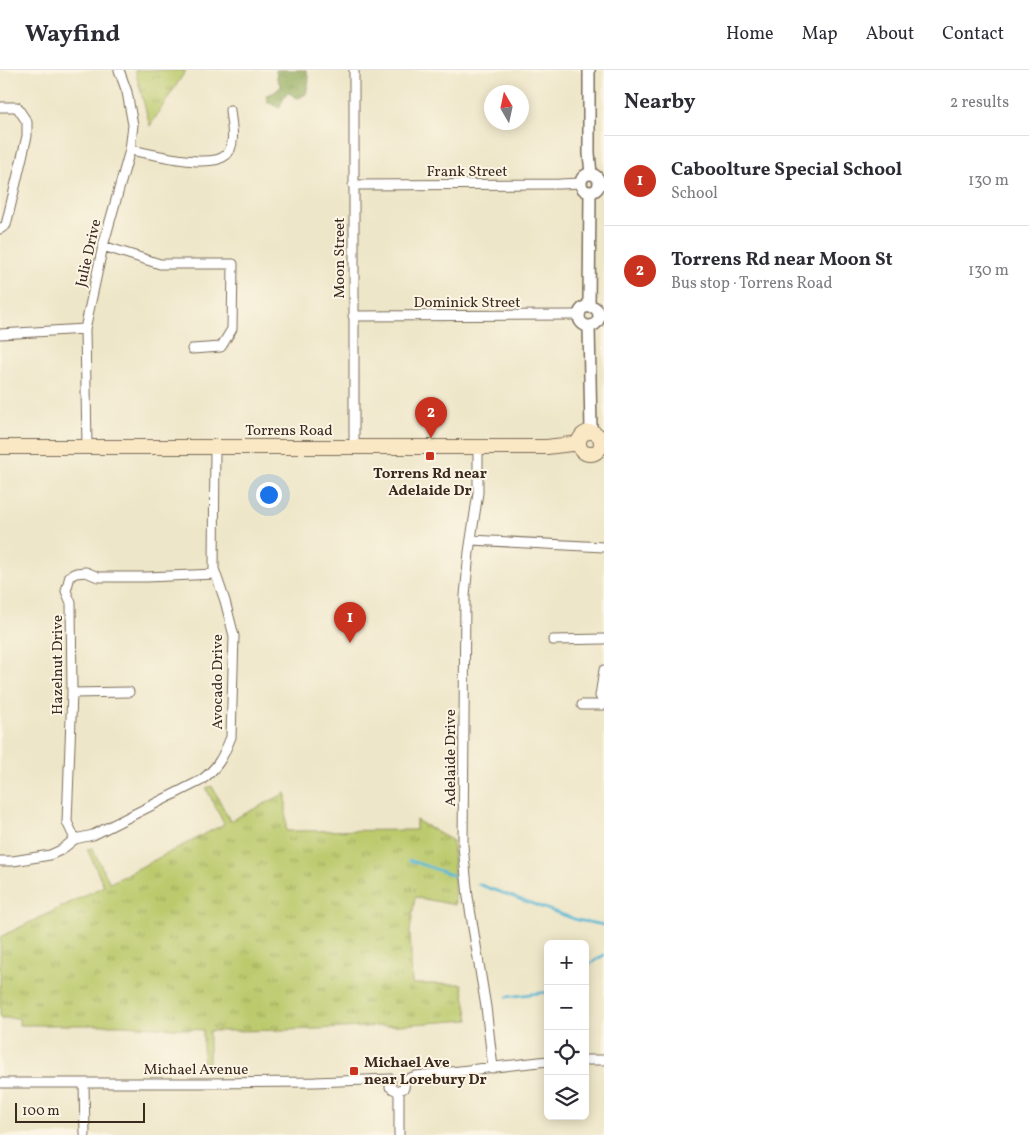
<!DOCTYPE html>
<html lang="en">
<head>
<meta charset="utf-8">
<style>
  :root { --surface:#fff; --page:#f7f7f7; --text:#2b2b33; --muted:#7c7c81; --line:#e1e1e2; --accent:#c8321e }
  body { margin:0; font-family:Vollkorn,serif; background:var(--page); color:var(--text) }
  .controls { position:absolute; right:15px; bottom:15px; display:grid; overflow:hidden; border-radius:8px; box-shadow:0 2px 12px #0003 }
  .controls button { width:45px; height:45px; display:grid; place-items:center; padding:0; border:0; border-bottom:1px solid var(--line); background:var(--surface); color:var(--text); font:25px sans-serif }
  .compass { position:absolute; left:484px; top:15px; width:45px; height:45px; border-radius:50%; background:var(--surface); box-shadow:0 2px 12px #0003; rotate:351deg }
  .scale { position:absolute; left:15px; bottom:12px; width:130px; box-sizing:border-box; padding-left:5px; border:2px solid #3b2a1e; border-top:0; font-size:14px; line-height:18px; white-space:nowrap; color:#3b2a1e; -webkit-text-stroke:4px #fcf5e5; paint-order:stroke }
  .you { position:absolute; left:268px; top:424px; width:18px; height:18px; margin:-12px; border:4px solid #fff; border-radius:50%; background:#1a73e8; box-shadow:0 0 0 8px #1a73e833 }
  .badge { display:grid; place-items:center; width:32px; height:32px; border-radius:50%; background:var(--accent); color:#fff; font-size:16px; font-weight:700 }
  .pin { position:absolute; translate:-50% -41px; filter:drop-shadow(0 1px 2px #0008) }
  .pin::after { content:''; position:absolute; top:26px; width:18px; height:15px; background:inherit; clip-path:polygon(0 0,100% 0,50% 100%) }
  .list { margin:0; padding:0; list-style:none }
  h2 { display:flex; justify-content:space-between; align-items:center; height:65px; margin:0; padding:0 20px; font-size:21px }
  h2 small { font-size:16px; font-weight:400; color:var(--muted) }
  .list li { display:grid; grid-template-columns:32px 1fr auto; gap:15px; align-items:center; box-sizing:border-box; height:90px; padding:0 20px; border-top:1px solid var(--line) }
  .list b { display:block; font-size:19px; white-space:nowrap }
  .list p { margin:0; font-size:16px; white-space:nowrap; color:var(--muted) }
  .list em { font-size:16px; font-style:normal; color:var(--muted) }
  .icon { flex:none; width:28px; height:28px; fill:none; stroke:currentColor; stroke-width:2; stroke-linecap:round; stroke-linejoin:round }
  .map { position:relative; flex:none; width:604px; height:1065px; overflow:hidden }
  header { display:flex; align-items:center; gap:30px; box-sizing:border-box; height:70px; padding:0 25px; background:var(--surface); border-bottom:1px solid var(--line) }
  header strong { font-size:24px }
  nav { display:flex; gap:28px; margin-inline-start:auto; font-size:18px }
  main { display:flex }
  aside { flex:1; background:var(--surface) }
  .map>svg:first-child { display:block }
</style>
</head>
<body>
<header>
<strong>Wayfind</strong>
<nav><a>Home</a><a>Map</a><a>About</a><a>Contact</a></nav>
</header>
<main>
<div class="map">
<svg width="604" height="1065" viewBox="0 0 604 1065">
  <defs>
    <pattern id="forest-crowns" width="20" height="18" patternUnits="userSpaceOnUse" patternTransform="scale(1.25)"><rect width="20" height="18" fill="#95ae60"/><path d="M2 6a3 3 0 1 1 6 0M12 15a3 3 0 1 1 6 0" fill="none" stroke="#7b8e4f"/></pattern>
    <pattern id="park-tufts" width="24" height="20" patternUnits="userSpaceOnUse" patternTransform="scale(1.25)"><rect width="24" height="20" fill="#bcca6d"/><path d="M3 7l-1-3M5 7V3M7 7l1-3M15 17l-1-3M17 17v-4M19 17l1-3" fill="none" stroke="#9aa459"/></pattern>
  </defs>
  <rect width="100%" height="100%" fill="#fcf5e5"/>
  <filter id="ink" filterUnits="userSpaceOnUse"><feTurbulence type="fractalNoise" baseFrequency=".02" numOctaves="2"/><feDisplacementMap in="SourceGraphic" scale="10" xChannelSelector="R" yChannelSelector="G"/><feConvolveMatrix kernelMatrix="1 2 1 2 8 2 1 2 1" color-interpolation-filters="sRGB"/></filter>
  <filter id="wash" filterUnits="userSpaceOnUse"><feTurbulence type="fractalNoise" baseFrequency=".0096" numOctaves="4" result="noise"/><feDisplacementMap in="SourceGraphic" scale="20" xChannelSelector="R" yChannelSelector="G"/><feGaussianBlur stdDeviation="1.12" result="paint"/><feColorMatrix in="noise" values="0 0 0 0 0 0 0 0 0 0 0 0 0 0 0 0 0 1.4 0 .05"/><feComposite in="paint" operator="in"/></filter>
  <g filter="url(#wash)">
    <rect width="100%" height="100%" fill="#eee6c8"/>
    <path fill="url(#forest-crowns)" stroke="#686c3f" d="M 276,0 L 306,0 L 309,10 L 306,24 L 298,28 L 287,22 L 279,38 L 268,32 L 266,25 L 273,23 L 281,17 L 277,8 Z"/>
    <path fill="url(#park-tufts)" stroke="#7c7a46" d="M 135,0 L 186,0 L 150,56 Z
      M 212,716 L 230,751 L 286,723 L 286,761 L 416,760 L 416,750 L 453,771 L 455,835 L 415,827 L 410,861 L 412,914 L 462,914 L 469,950 C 382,957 296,961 209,961 L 209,1000 L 203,1000 L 203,960 L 124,955 L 19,955 L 19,948 L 0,948 L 0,867 L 104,816 L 87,779 L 92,778 L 110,813 L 224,754 L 206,718 Z"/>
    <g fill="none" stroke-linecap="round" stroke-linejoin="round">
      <path stroke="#57b7d5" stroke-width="2.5" d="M 409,790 L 458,807
        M 478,814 L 577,850 L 604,855
        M 585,897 L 604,885
        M 507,927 L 548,922"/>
    </g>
  </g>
  <g filter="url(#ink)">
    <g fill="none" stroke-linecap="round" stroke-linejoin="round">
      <g stroke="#7a6c5a" stroke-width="11">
        <path id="minor" d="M 354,0 L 354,376
          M 0,37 L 17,37 L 27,52 L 27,66 L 6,155 L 0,159
          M 130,80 C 150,83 210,100 226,85 C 237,75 231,53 230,40
          M 600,113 L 604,113
          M 353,115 L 560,114 L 581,113
          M 103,176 L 160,194 L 233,194 L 232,259 L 221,277 L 192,279
          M 599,245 L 604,245
          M 353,246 L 580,245
          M 0,264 L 85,259
          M 87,376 L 85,259 L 103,176 L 130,80 L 133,55 L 127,22 L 119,0
          M 478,377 L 478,423 L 469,482 L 465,526 L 463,776 L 468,827 L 486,937 L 493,998
          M 471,470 L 604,477
          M 553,570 L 604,569
          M 604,600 L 600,626 L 604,632
          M 72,623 L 129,622
          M 582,635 L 604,635
          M 75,769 L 67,752 L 72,623 L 71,533 L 66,521 L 70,506 L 76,503 L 86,502 L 98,507 L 147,507 L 215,504
          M 0,791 L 13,791 L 50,785 L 61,780 L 75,769 L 93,765 L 200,711 C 218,698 223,687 231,667 L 234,566 L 225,531 L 214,499 L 215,377
          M 585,990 L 604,990
          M 391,1009 L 390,1017 L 397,1021 L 404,1018 L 405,1010
          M 405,1010 L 416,1006 L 548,991
          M 0,1013 L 206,1013 L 315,1012 L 391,1009
          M 84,1013 L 85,1065
          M 399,1021 L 399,1065"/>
      </g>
      <g stroke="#7a6c5a" stroke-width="14">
        <path id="tertiary" d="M 589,0 L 589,83 L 591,104
          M581 113a9 9 0 1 1 18 0a9 9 0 1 1-18 0Z
          M579 246a10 10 0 1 1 20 0a10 10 0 1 1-20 0Z
          M 589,237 L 590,122
          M 589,256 L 591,361"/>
      </g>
      <g stroke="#7a6c5a" stroke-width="16">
        <path id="secondary" d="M579 373a11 11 0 1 1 22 0a11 11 0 1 1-22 0Z
          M 0,377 L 547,377 L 579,373"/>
      </g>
      <use href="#minor" stroke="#fff" stroke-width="9"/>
      <use href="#tertiary" stroke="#fff" stroke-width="11"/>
      <use href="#secondary" stroke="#fae7c3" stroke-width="14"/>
    </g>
  </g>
  <g fill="#c8321e" stroke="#fcf5e5" stroke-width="2">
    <rect x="425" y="381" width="10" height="10" rx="2.5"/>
    <rect x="349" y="996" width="10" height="10" rx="2.5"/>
  </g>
  <g text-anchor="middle" stroke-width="4" stroke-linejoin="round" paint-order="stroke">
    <g font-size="15" fill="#3b2a1e" stroke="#fcf5e5">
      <text x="467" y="106">Frank Street</text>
      <text transform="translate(88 183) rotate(-77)" y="5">Julie Drive</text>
      <text transform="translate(339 188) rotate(-90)" y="5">Moon Street</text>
      <text x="467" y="237">Dominick Street</text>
      <text x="289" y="365">Torrens Road</text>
      <text transform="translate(57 595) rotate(-90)" y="5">Hazelnut Drive</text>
      <text transform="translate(217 612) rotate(-90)" y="5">Avocado Drive</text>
      <text transform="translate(450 688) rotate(-90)" y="5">Adelaide Drive</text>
      <text x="196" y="1004">Michael Avenue</text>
    </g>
    <g font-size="15" font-weight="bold" fill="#3b2a1e" stroke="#fcf5e5">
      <text x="430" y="408">Torrens Rd near<tspan x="430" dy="17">Adelaide Dr</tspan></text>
      <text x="364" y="997" text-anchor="start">Michael Ave<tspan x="364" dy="17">near Lorebury Dr</tspan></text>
    </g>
  </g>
</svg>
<div class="controls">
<button>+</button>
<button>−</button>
<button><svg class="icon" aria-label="locate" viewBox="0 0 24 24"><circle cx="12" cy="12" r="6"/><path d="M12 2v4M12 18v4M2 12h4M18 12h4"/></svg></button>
<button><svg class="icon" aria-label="layers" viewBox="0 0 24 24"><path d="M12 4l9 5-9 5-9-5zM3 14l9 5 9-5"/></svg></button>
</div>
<svg class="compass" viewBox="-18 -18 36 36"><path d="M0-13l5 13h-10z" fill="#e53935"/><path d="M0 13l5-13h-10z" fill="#7c7c81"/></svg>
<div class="scale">100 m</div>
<div class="you"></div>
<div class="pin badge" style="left:350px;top:573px">1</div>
<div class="pin badge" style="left:431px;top:368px">2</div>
</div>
<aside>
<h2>Nearby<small>2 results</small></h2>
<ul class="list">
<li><span class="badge">1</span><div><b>Caboolture Special School</b><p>School</p></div><em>130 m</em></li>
<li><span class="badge">2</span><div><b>Torrens Rd near Moon St</b><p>Bus stop · Torrens Road</p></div><em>130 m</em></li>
</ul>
</aside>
</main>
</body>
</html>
